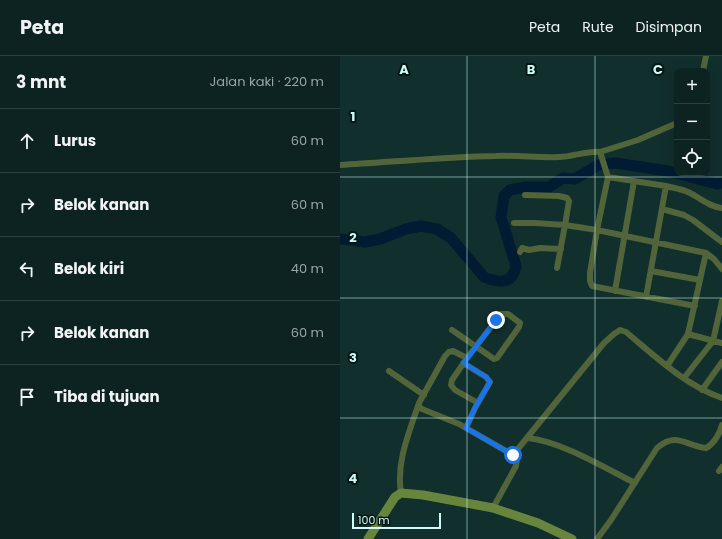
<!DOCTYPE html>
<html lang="id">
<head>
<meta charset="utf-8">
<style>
  :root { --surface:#0d2322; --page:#162b2a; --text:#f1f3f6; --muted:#9aa4a5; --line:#2d4040 }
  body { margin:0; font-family:Poppins,sans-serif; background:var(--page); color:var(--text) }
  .controls { position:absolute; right:12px; top:12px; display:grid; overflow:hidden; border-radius:8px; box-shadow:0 4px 16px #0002 }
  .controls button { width:36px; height:36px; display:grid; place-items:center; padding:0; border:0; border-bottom:1px solid var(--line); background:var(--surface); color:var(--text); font:20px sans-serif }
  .scale { position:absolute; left:12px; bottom:10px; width:89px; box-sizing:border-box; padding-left:4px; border:2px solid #d0fbf6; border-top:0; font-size:11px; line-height:14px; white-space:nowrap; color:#d0fbf6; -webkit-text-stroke:3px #001715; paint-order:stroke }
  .stop { position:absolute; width:12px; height:12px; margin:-9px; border:3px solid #1a73e8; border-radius:50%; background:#fff }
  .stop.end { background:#1a73e8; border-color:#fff; box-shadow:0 1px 4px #0008 }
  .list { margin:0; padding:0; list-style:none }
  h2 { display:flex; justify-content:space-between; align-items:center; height:52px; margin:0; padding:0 16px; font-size:17px }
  h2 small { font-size:13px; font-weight:400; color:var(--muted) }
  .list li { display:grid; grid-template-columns:26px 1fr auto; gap:12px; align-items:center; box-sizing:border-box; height:64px; padding:0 16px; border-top:1px solid var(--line) }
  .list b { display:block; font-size:15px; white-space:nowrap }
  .list em { font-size:13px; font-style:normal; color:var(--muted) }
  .icon { flex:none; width:22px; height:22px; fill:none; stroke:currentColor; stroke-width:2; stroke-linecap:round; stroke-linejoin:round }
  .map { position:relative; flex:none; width:382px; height:483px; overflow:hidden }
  header { display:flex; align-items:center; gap:24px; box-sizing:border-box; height:56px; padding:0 20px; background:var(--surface); border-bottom:1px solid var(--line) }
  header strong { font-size:19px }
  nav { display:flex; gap:22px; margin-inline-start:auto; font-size:14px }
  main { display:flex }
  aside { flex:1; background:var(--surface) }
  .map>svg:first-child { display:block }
</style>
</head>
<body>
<header>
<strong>Peta</strong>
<nav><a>Peta</a><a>Rute</a><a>Disimpan</a></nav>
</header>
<main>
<aside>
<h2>3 mnt<small>Jalan kaki · 220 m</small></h2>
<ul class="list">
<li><svg class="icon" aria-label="ahead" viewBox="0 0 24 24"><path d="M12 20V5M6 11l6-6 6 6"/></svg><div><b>Lurus</b></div><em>60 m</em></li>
<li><svg class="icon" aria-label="right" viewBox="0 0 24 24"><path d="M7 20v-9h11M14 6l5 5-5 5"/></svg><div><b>Belok kanan</b></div><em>60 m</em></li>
<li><svg class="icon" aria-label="left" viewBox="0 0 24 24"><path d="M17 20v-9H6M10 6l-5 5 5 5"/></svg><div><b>Belok kiri</b></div><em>40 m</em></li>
<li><svg class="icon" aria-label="right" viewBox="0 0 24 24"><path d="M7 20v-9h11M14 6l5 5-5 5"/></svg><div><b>Belok kanan</b></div><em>60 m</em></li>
<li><svg class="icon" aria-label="arrive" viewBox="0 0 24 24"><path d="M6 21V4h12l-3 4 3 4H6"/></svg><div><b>Tiba di tujuan</b></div></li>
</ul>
</aside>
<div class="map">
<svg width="382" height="483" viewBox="0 0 382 483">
  <rect width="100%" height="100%" fill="#112f2d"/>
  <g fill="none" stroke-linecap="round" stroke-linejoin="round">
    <path stroke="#011b32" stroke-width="11" d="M 0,183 L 25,186 L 40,183 L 66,173 L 81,170 L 97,173 L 111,182 L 144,221 C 159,227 172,229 176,210 L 161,161 L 164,140 L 170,134 L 185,131 L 209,131 L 223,122 L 235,123 L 258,109 L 275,107 L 328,115 L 377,128 L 382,127"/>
    <path stroke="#526439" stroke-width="6" d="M 363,15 L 366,0
      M 260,96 L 298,84 L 337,67
      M 0,109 C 52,106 104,101 156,100 C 177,99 199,102 220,101 C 230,101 252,94 260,96 L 268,121 L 257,174 L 250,217 L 250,225 L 252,230 L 355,250
      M 268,121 L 326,130 L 306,241
      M 326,130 C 334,132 341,133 348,136 C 361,142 367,150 382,152
      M 185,139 L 219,140 L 227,142 L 229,145 L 225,169 L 257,174 L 366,197 L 348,278 L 382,287
      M 322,153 L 344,159 L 353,164 L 382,186
      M 174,167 L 195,167 L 225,169 L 217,212
      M 180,196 L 182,192 L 189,194 L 200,192 L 221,193
      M 366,197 L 374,203 L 382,213
      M 311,215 L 360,224
      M 275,235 L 294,125
      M 112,274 L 154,303 L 157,302 L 179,271 L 180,267 L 168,258 L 161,258 C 150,273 138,287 127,302 L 113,295 L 109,296 L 105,300 L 79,347 L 79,351 L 82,353 L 119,368 L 173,399 L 177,403 L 176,410 L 153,452
      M 125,305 L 112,324 L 111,329 L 115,334 L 138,347
      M 123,307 L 146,321 L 150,326 L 135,352 L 126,372
      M 327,310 L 348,278
      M 49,315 L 84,339
      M 344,322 L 373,285 L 382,245
      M 362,334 L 382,306
      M 188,382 C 220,385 265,412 295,427
      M 173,399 L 264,287 L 274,278 L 280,274 L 286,276 C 316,301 345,329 382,342
      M 379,415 L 382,411
      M 61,437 C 56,406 69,377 79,347
      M 257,483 L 271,464 L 317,392 C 337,375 345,390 366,392 C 374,388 380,377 382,369"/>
    <path stroke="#68853e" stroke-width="9" d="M 28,483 L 55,441 L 61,437 L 83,439 L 153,452 L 198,467 L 232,483"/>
  </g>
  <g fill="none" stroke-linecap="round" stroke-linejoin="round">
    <path stroke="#1a73e8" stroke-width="5" d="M 156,264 L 124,307 L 146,321 L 150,326 L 135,352 L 126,372 L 173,399"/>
  </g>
  <path fill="none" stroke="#d0fbf6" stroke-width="1" stroke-opacity="0.55" d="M 127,0 L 127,483M 255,0 L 255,483M 0,121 L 382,121M 0,242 L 382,242M 0,362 L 382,362"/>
  <g font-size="13" text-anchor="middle" font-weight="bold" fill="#d0fbf6" stroke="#001715" stroke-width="4" stroke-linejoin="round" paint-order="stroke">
    <text x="64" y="18">A</text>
    <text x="191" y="18">B</text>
    <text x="318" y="18">C</text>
    <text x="13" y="65">1</text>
    <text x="13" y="186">2</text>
    <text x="13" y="306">3</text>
    <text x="13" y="427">4</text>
  </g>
</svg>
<div class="controls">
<button>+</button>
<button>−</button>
<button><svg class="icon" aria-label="locate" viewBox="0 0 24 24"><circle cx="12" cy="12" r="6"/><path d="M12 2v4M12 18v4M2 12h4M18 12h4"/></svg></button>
</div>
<div class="scale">100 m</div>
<div class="stop" style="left:173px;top:399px"></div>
<div class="stop end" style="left:156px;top:264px"></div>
</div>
</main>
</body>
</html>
